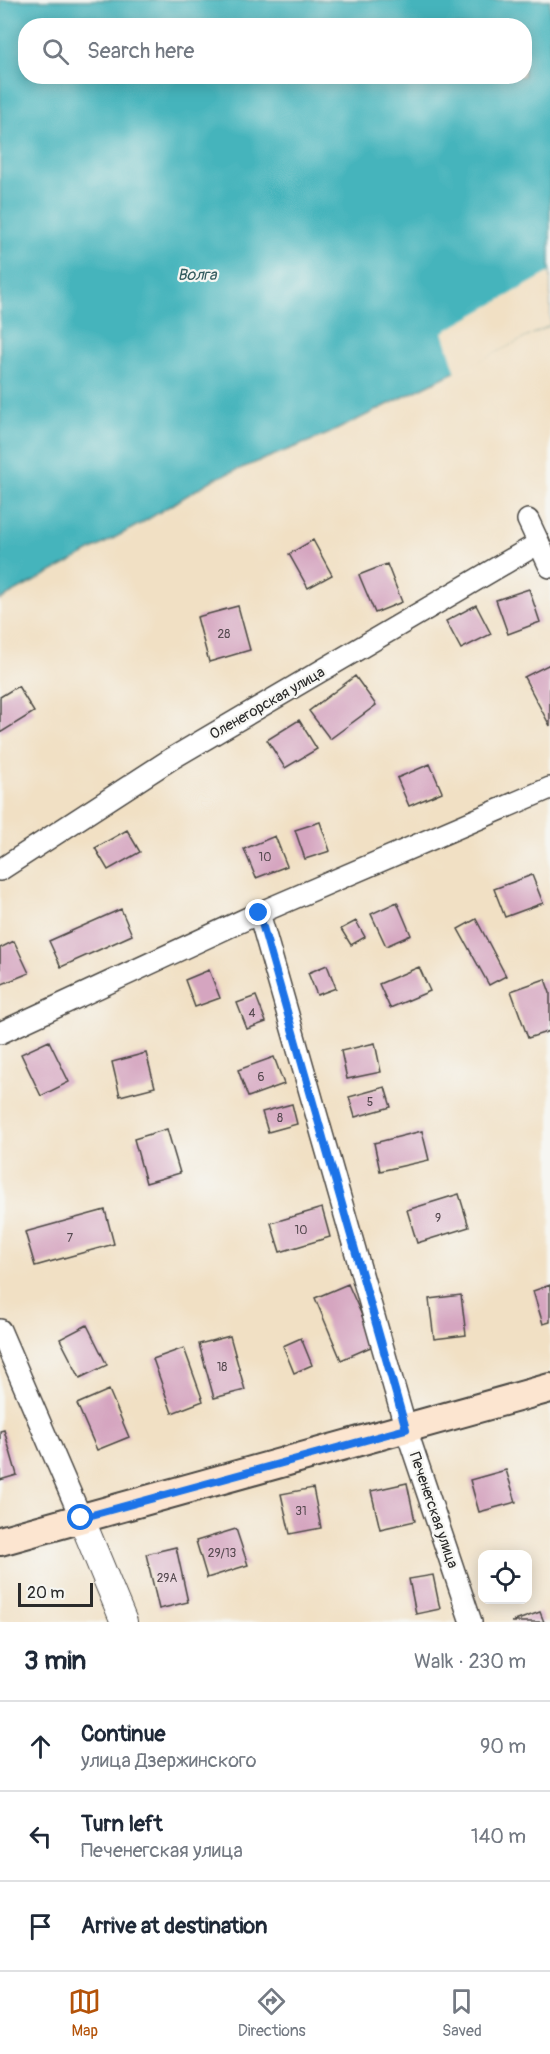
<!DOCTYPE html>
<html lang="en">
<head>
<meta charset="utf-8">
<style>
  :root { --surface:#fff; --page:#f2f2f3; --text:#1f2937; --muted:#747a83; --line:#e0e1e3; --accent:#b45309 }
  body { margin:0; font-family:Pangolin,sans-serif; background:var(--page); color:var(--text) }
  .controls { position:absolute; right:18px; bottom:18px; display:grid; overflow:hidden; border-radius:12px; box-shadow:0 3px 15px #0003 }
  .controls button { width:54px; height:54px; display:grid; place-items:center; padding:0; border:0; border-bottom:2px solid var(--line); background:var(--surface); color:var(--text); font:30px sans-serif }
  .scale { position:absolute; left:18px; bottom:15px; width:75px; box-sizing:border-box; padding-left:6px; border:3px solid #2b2b2b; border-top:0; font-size:16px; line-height:21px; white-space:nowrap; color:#2b2b2b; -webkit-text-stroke:4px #f6f6f2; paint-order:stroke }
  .stop { position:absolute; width:18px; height:18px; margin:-14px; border:4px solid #1a73e8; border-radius:50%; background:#fff }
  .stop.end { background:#1a73e8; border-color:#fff; box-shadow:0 2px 6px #0008 }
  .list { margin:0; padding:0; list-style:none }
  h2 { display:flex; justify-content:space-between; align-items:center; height:78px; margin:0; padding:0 24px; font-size:26px }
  h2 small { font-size:20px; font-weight:400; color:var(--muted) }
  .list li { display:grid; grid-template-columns:39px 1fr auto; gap:18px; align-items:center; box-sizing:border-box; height:90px; padding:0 24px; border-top:2px solid var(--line) }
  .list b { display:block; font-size:22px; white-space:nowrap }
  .list p { margin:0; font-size:20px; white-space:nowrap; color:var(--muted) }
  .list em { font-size:20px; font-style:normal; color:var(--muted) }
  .icon { flex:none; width:33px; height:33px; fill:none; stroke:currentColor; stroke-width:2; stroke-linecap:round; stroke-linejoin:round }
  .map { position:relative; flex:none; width:550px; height:1622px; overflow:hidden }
  .search { position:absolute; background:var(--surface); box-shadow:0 3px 15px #0003; left:18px; right:18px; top:18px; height:66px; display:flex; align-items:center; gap:15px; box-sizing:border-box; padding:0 21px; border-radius:24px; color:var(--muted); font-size:22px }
  .sheet { height:348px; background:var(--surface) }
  nav { display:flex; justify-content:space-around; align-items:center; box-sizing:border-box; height:84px; border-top:2px solid var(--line); background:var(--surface); font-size:16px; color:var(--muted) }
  nav a { display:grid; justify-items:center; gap:3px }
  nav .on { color:var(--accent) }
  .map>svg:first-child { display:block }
</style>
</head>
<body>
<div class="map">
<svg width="550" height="1622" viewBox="0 0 550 1622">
  <rect width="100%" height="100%" fill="#f6f6f2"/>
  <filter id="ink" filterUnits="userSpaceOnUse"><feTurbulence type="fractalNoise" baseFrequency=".0167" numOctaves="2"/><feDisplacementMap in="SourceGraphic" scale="12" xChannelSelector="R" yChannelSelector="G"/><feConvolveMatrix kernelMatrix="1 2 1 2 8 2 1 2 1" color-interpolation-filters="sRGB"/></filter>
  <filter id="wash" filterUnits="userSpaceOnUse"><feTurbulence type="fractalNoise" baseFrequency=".008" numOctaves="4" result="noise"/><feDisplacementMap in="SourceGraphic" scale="24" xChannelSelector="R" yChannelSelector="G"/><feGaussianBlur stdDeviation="1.35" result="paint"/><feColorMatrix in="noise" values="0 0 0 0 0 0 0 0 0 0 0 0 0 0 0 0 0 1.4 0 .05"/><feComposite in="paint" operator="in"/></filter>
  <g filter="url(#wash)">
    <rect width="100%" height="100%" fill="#f1e0c4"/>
    <path fill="#44b4bc" stroke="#387074" stroke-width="1.5" fill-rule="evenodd" d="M 0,0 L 550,0 L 550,325 L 328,434 L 214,479 L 140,524 L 0,600 ZM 26,26 L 524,26 L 524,76 L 26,76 Z"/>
    <path fill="#f1e0c4" d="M 550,272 L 550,325 L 456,373 L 443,332 Z"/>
    <g id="blocks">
      <path fill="#d5a5c0" d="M 313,540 L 332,575 L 308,588 L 289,554 Z
        M 387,564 L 402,602 L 375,613 L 359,575 Z
        M 529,589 L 540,622 L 508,634 L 496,600 Z
        M 476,605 L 491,634 L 461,649 L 446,621 Z
        M 238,606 L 250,650 L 209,662 L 197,617 Z
        M 550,664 L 550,726 L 524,677 Z
        M 355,676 L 376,705 L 330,739 L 309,711 Z
        M 18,686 L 34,712 L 0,733 L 0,697 Z
        M 299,720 L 317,749 L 285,768 L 267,740 Z
        M 430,764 L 442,792 L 409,806 L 397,778 Z
        M 320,822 L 330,851 L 305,859 L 295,830 Z
        M 127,830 L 140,852 L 108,870 L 95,848 Z
        M 275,836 L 287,866 L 256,878 L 244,849 Z
        M 532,875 L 543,903 L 505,917 L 494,889 Z
        M 397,902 L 411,935 L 386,946 L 371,914 Z
        M 121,909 L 132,935 L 61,967 L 49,941 Z
        M 476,919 L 506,976 L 489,985 L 458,929 Z
        M 356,921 L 365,937 L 351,945 L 341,929 Z
        M 14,941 L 29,973 L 0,985 L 0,948 Z
        M 327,965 L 336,988 L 317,995 L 308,973 Z
        M 419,967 L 430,991 L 390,1008 L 379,984 Z
        M 209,970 L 220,998 L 195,1007 L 185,980 Z
        M 545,979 L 550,993 L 550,1031 L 528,1038 L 511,991 Z
        M 256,996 L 266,1022 L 247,1029 L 237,1003 Z
        M 49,1041 L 69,1082 L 41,1096 L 21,1054 Z
        M 375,1043 L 381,1072 L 347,1079 L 341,1051 Z
        M 146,1053 L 155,1087 L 120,1096 L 112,1062 Z
        M 274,1057 L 284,1084 L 248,1097 L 238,1070 Z
        M 385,1087 L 391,1107 L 355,1117 L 349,1097 Z
        M 292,1104 L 297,1124 L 268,1132 L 262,1112 Z
        M 167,1129 L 180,1173 L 146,1183 L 134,1139 Z
        M 422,1131 L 429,1160 L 380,1171 L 374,1143 Z
        M 459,1194 L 469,1227 L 417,1243 L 407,1210 Z
        M 322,1208 L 330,1237 L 280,1252 L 271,1223 Z
        M 105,1210 L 114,1244 L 35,1266 L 25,1232 Z
        M 348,1284 L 375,1345 L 341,1360 L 315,1298 Z
        M 550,1285 L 550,1322 L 543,1324 L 533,1291 Z
        M 461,1295 L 466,1335 L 434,1339 L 429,1299 Z
        M 87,1325 L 107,1365 L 80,1378 L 60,1339 Z
        M 230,1336 L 245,1390 L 214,1398 L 199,1344 Z
        M 301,1338 L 312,1365 L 294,1373 L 283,1346 Z
        M 184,1348 L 203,1401 L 172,1413 L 153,1359 Z
        M 109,1390 L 129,1437 L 97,1450 L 77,1404 Z
        M 4,1430 L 17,1475 L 0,1480 L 0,1431 Z
        M 506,1470 L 516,1502 L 479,1512 L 470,1480 Z
        M 407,1483 L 415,1521 L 380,1529 L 371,1491 Z
        M 313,1488 L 321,1528 L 290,1534 L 281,1494 Z
        M 236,1529 L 248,1565 L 207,1578 L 196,1541 Z
        M 176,1547 L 188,1602 L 159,1609 L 146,1554 Z
        M 433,1575 L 440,1609 L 416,1614 L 409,1579 Z
        M 540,1612 L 544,1622 L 512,1622 Z"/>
    </g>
  </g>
  <g filter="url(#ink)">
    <use href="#blocks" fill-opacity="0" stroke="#494642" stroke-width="1.5"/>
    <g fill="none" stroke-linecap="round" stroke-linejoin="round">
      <g stroke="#494642" stroke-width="24">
        <path id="minor" d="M 528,520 L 550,567
          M 0,870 L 171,759 L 539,543
          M 259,913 L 406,1429 L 471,1622
          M 0,1033 L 259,913 L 550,788
          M 0,1330 L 81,1518"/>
      </g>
      <g stroke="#494642" stroke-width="28">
        <path id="tertiary" d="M 81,1518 L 124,1622"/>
      </g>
      <g stroke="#494642" stroke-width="32">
        <path id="secondary" d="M 0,1541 L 550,1388"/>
      </g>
      <use href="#minor" stroke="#fff" stroke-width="21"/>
      <use href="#tertiary" stroke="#fff" stroke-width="26"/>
      <use href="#secondary" stroke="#fce5d0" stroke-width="28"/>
    </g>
  </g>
  <g fill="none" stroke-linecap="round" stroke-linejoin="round" filter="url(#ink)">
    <path stroke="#1a73e8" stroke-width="8" d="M 81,1518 L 406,1429 L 259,913"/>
  </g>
  <g text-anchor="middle" stroke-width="4.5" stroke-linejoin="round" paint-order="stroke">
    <g font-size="12" fill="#564a50">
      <text x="224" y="638">28</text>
      <text x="265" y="861">10</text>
      <text x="252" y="1017">4</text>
      <text x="261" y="1081">6</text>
      <text x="370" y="1106">5</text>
      <text x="280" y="1122">8</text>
      <text x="438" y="1222">9</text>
      <text x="301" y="1234">10</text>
      <text x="70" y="1242">7</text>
      <text x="222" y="1371">18</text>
      <text x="301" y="1515">31</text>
      <text x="222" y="1557">29/13</text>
      <text x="167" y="1582">29А</text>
    </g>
    <g font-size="15" fill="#2b2b2b" stroke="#f6f6f2">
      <text transform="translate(267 703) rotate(-30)" y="5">Оленегорская улица</text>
      <text transform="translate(434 1510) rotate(71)" y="5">Печенегская улица</text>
    </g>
    <g font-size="16" font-style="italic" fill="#345b5e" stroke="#f6f6f2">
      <text x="197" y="280">Волга</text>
    </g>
  </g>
</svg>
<div class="controls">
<button><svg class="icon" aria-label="locate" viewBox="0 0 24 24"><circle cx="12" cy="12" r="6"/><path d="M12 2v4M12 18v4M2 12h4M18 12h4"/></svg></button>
</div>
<div class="scale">20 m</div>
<div class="stop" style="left:81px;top:1518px"></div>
<div class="stop end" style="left:259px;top:913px"></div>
<div class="search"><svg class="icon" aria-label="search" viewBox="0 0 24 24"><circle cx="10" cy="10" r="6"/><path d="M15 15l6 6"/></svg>Search here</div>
</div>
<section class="sheet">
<h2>3 min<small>Walk · 230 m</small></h2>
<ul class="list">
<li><svg class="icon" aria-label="ahead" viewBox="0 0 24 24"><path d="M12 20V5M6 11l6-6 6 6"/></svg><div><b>Continue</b><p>улица Дзержинского</p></div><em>90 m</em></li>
<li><svg class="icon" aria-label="left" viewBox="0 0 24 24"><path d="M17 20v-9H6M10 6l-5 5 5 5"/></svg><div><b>Turn left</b><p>Печенегская улица</p></div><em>140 m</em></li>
<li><svg class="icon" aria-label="arrive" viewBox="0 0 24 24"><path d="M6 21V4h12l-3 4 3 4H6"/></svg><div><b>Arrive at destination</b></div></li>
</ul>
</section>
<nav>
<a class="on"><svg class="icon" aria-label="map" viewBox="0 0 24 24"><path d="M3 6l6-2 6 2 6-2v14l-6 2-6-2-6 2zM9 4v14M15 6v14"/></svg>Map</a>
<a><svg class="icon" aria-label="directions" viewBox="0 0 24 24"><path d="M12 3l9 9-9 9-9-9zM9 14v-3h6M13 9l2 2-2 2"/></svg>Directions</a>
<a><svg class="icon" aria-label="saved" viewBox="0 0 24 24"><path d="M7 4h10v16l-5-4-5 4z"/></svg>Saved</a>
</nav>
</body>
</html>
